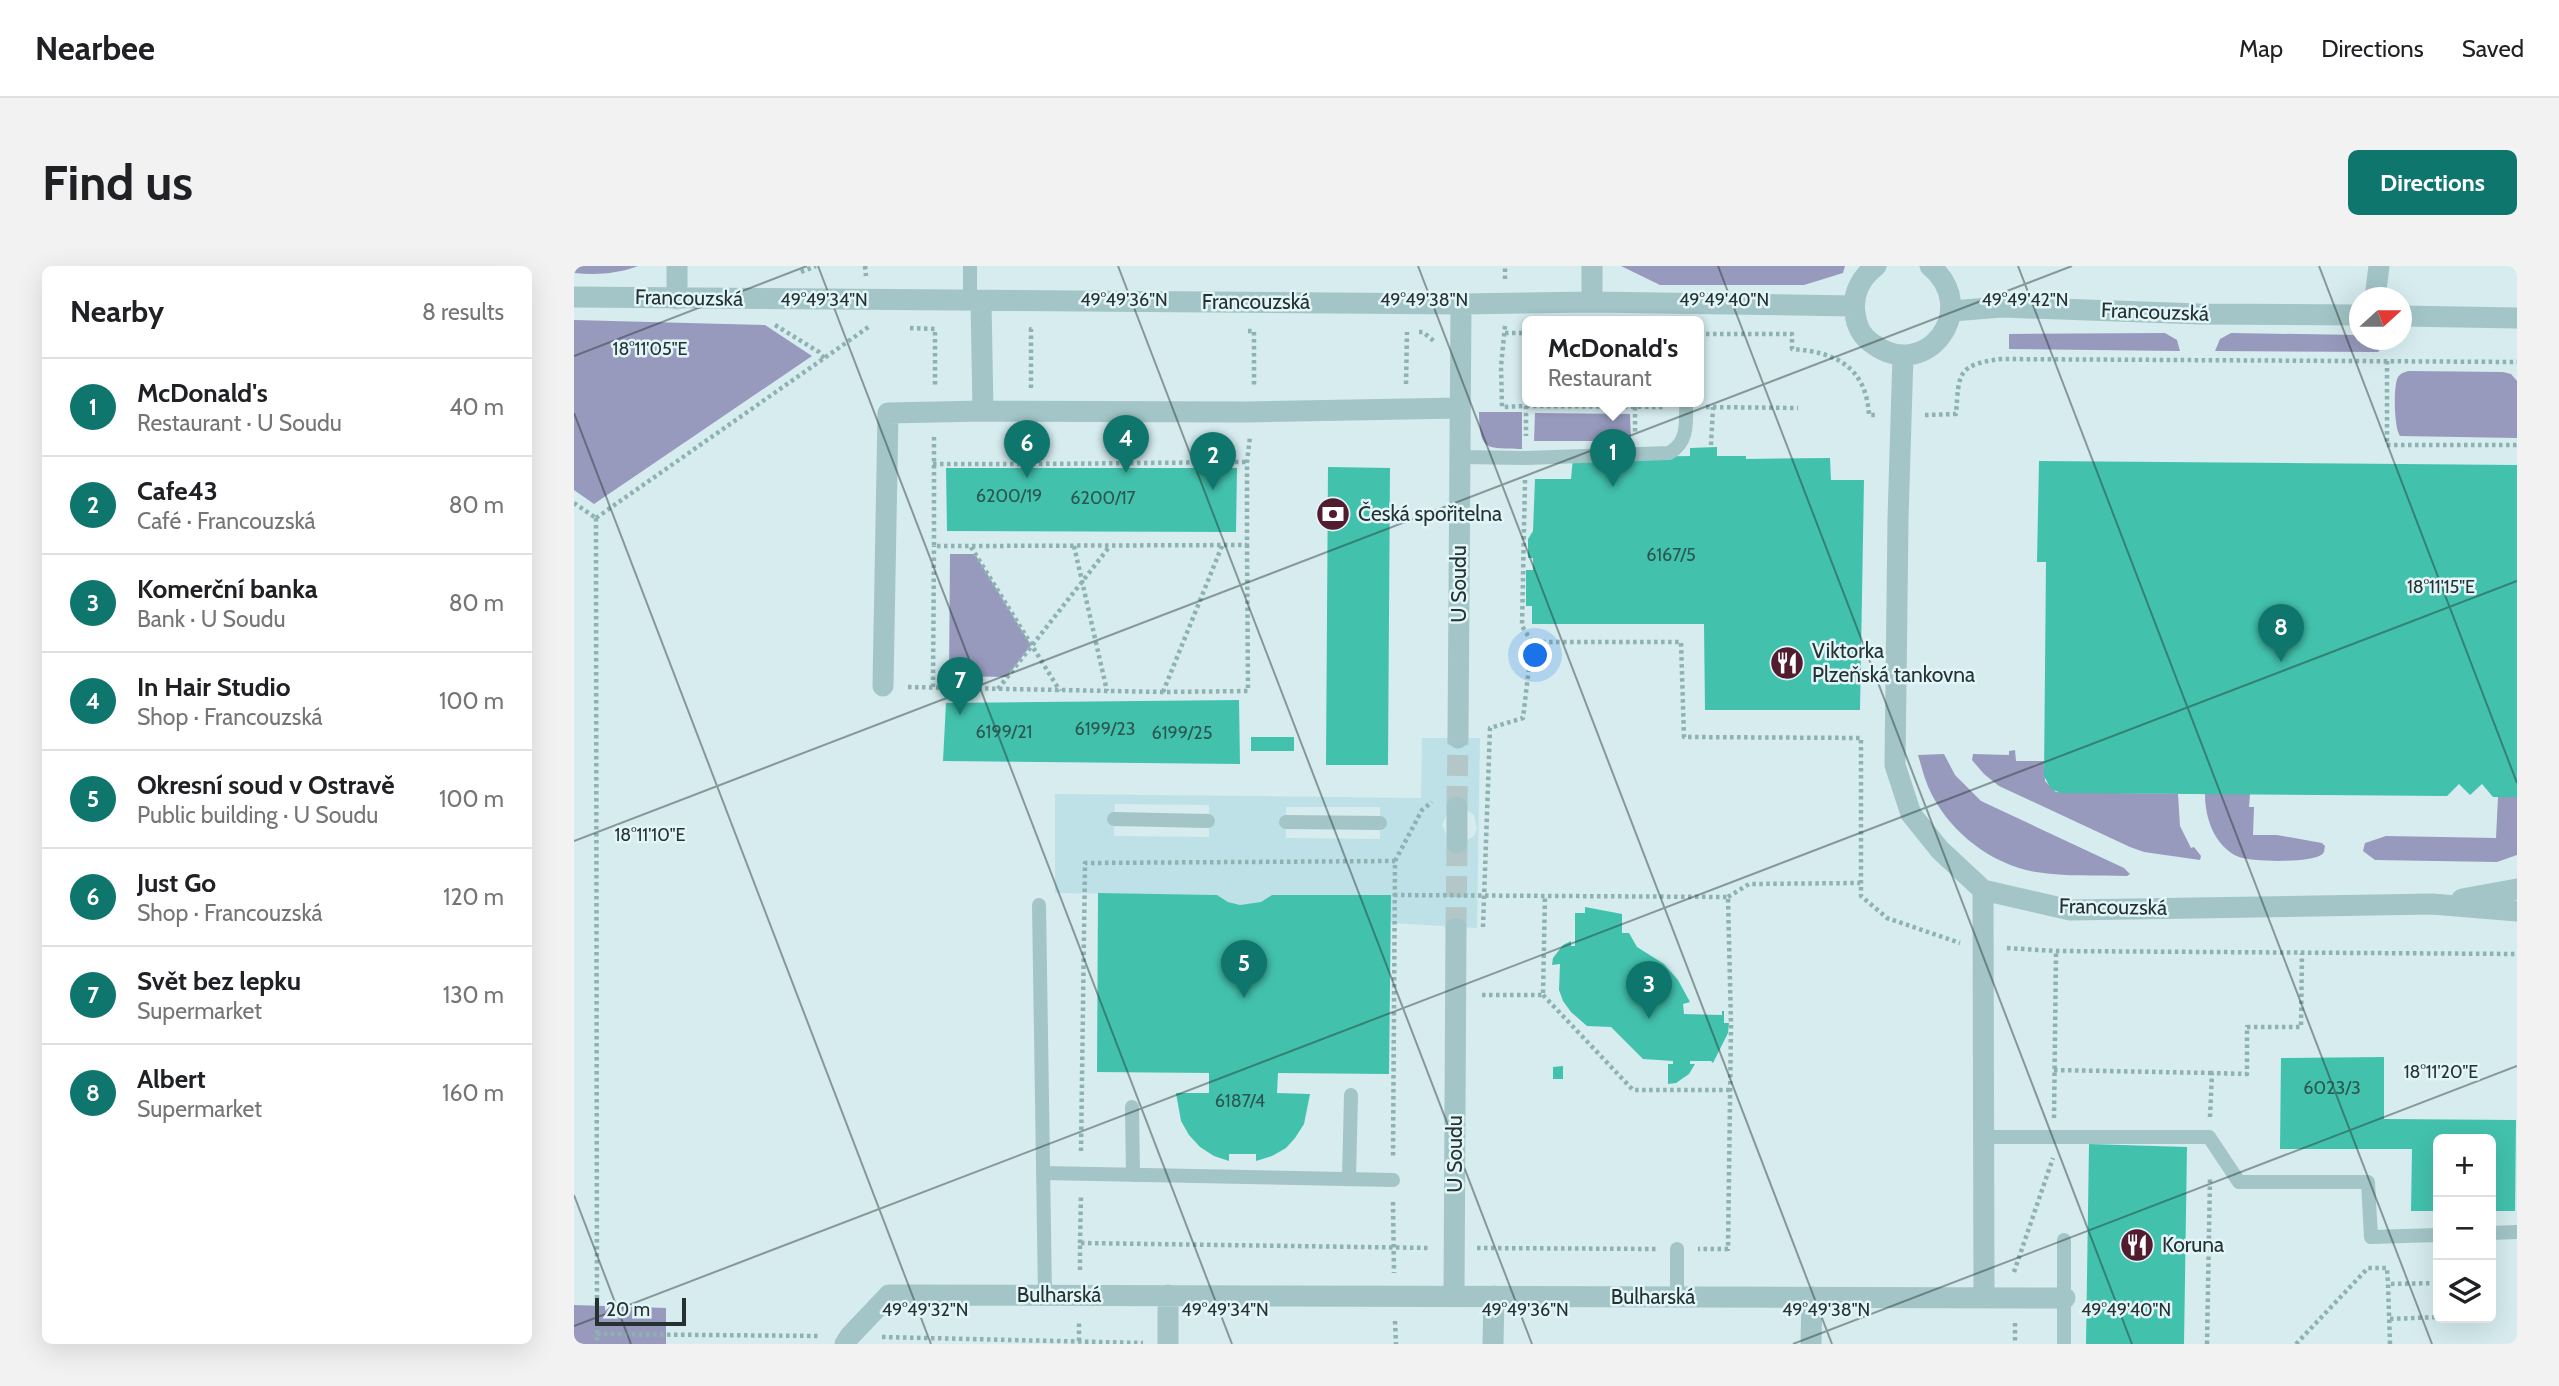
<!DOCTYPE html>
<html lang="en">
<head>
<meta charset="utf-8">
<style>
  :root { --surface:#fff; --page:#f2f2f2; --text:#202124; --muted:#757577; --line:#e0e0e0; --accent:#0f766e }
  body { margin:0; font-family:Cabin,sans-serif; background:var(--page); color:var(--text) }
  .controls { position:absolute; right:21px; bottom:21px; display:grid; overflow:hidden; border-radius:10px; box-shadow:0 7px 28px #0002 }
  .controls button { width:63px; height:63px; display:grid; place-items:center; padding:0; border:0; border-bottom:2px solid var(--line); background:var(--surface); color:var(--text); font:35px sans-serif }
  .compass { position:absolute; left:1775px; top:21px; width:63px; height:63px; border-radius:50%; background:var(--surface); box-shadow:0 7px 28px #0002; rotate:69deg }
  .scale { position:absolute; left:21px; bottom:18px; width:91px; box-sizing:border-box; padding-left:7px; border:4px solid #253231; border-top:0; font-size:19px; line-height:24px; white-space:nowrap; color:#253231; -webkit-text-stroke:5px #e2f5f8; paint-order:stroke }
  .you { position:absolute; left:962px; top:390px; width:24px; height:24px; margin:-18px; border:5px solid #fff; border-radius:50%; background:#1a73e8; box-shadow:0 0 0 10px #1a73e833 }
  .badge { display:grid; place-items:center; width:46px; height:46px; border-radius:50%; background:var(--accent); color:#fff; font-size:23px; font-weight:700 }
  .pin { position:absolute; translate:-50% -58px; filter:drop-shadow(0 2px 4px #0008) }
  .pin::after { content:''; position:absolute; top:37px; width:24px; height:21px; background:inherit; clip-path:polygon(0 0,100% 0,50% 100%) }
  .popup { position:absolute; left:948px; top:50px; width:182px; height:91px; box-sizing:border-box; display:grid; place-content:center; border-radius:10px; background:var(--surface); filter:drop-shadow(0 2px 5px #0005); font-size:23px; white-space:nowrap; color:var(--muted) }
  .popup b { font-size:26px; color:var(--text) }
  .popup::after { content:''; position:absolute; left:50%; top:100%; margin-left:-14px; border:14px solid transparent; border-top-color:var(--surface) }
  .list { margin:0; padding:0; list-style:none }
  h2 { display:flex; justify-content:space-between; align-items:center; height:91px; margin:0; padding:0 28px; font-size:30px }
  h2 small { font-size:23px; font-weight:400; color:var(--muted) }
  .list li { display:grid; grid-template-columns:46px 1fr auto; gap:21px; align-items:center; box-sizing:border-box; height:98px; padding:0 28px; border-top:2px solid var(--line) }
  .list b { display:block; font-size:26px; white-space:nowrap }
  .list p { margin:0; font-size:23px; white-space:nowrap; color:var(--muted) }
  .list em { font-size:23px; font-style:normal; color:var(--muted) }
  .icon { flex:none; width:38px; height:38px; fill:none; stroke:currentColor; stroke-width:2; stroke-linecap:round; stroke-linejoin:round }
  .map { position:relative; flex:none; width:1943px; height:1078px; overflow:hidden; border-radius:10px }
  header { display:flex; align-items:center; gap:42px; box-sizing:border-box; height:98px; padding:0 35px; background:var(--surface); border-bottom:2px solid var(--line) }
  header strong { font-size:33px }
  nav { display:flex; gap:38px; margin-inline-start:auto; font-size:24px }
  .intro { display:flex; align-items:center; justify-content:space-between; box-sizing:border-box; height:168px; padding:0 42px }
  h1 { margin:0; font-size:49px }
  .button { padding:18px 32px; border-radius:10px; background:var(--accent); color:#fff; font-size:24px; font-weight:700 }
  main { display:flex; gap:42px; padding:0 42px }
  aside { flex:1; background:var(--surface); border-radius:10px; box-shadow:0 7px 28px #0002 }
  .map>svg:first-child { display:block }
</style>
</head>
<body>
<header>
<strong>Nearbee</strong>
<nav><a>Map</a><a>Directions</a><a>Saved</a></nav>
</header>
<div class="intro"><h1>Find us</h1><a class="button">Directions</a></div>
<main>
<aside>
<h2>Nearby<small>8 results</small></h2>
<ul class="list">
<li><span class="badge">1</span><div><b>McDonald's</b><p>Restaurant · U Soudu</p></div><em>40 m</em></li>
<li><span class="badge">2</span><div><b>Cafe43</b><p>Café · Francouzská</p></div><em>80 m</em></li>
<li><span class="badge">3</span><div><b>Komerční banka</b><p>Bank · U Soudu</p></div><em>80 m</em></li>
<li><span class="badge">4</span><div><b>In Hair Studio</b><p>Shop · Francouzská</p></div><em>100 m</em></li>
<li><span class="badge">5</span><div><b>Okresní soud v Ostravě</b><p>Public building · U Soudu</p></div><em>100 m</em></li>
<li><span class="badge">6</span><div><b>Just Go</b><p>Shop · Francouzská</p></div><em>120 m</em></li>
<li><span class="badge">7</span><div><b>Svět bez lepku</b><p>Supermarket</p></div><em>130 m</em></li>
<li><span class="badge">8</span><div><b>Albert</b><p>Supermarket</p></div><em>160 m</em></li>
</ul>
</aside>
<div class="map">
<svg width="1943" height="1078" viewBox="0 0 1943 1078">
  <rect width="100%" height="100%" fill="#d6ecef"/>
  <path fill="#979abd" d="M 0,0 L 64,0 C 43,8 22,9 0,7 Z
    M 1047,0 L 1271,0 L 1269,7 L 1230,19 L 1086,19 Z
    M 0,54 L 191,59 L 238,90 L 20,238 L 0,224 Z
    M 1591,67 L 1603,74 L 1606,85 L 1435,83 L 1435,68 Z
    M 1657,67 L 1785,69 L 1786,74 L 1810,74 L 1810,79 L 1804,86 L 1641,85 L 1646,73 Z
    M 1834,105 L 1929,106 L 1937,108 L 1943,115 L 1943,172 L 1826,170 C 1820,162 1819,120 1824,111 C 1827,107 1829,107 1834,105 Z
    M 905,146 L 948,146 L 948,183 C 911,182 906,185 905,146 Z
    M 961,147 L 1056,148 L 1057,175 L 960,175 Z
    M 376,288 L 401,288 L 457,379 L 433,411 L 375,410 Z
    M 1441,484 L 1442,495 L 1470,495 L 1471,515 L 1482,526 L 1604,528 L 1606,560 L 1617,582 L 1620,581 L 1627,590 L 1626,594 L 1570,586 L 1556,581 L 1425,520 L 1410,508 L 1398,494 L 1399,488 L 1435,489 L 1435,485 Z
    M 1370,488 L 1381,509 L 1407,535 L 1550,602 L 1556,608 L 1553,610 C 1523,609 1492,611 1462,606 C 1419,599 1378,568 1358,529 C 1351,516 1348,502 1344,489 Z
    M 1631,528 L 1676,528 L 1675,541 L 1680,541 L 1679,569 L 1703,569 L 1748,577 L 1751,580 C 1750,584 1751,587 1747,589 C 1736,597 1677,596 1665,591 C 1641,581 1631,553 1631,528 Z
    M 1924,531 L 1943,531 L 1943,589 L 1923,596 L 1801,594 L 1789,585 L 1791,577 L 1812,570 L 1922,572 Z
    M 0,1039 L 92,1042 L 92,1078 L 0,1078 Z"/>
  <path fill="#bee1e7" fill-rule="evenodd" d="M 848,472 L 906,472 L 903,662 L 817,657 L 817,629 L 666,639 L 654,636 L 643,629 L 481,627 L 481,528 L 847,532 ZM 541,538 L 635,539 L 635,571 L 540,570 ZM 712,541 L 806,541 L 806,573 L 712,572 ZM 888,541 L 900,549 L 903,563 L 900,570 L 888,577 L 874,572 L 868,559 L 874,546 Z"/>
  <path fill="#42c2ad" d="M 1143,181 L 1143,190 L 1172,190 L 1172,193 L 1256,192 L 1257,214 L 1290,214 L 1286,444 L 1131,444 L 1130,358 L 958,358 L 958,340 L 952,340 L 952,304 L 959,304 L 959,292 L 954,292 L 954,273 L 959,265 L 961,213 L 997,213 L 999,192 L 1116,190 L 1116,182 Z
    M 1465,195 L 1943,199 L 1943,531 L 1919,531 L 1908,518 L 1896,529 L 1885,518 L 1873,530 L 1487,527 L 1477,523 L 1470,510 L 1472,296 L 1463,296 Z
    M 754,201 L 816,202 L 814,499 L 752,499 Z
    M 372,202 L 663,202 L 662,266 L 373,265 Z
    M 665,434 L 666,498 L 369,495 L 372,437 Z
    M 677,471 L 720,471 L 720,485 L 677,485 Z
    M 524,627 L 643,629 L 654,636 L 666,639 L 687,636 L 698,629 L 817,629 L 815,808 L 704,807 L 703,827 L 736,828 L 730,858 L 721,872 L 712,882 L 698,890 L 682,895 L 682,888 L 655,888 L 655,895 L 640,890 L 626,881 L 615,869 L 607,855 L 602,827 L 635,827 L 635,807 L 523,806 Z
    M 1011,641 L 1048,648 L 1048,667 L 1055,667 L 1063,681 L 1090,698 L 1104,714 L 1116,736 L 1109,738 L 1110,748 L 1148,749 L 1148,745 L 1150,745 L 1150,757 L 1155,757 L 1154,767 L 1139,797 L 1137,795 L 1116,795 L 1116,798 L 1121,798 L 1115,808 L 1102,817 L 1094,818 L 1094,798 L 1099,798 L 1099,795 L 1069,793 L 1037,761 L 1013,760 L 997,746 L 989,735 L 985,724 L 986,698 L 978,699 L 979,692 L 989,679 L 997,675 L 997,680 L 1001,680 L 1001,647 L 1011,647 Z
    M 1810,791 L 1810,853 L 1942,854 L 1941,945 L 1917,945 L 1917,873 L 1864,873 L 1864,945 L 1837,945 L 1838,883 L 1706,883 L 1707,792 Z
    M 989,800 L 989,813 L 979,813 L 979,801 Z
    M 1515,878 L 1613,881 L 1610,1078 L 1512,1078 Z"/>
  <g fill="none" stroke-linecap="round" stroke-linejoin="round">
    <path stroke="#b3c7c9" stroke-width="21" stroke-dasharray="21 10" stroke-linecap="butt" d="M 883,541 L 884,472
      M 882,662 L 883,577"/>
    <path stroke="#8eb1b2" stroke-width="4.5" stroke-dasharray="3.5 3.5" stroke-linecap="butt" d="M 291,0 L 292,10
      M 227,6 L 242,0
      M 931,13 L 931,0
      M 201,59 L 245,86 L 251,93
      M 931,60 L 927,100 L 928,141 L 952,140 L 952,170
      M 336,62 L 361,63 L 361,120
      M 674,65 L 680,65 L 680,121
      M 845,66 L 849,66 L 861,76
      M 931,67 L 953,67
      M 1125,68 L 1218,68 L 1218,83 C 1262,86 1292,101 1295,149 L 1303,149
      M 1813,95 L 1813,179 L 1943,179
      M 832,118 L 833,66
      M 457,122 L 457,63 L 459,63
      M 952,140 L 1092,141
      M 1061,141 L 1061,169
      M 1132,141 L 1224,142
      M 1351,149 L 1382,148 C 1385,107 1383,99 1426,93 L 1943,96
      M 360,171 L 360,280 L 396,280 L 673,279 L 673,196 L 676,171
      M 1137,179 L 1139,141
      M 359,198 L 458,198 L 457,169
      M 458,198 L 673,196
      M 951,214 L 948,360 L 958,376 L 1107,376 L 1110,471 L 1287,472 L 1287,630 L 1313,652 L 1386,677
      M 0,237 L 22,252
      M 22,252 L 296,60
      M 22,252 L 23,1078
      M 500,280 L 533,425
      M 397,281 L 486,425
      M 334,421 L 589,426 L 674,425 L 673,279
      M 359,421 L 360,280
      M 424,423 L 536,280
      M 589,426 L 648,280
      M 821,595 L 848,544 L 858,536
      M 820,629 L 1154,631 L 1157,759 L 1154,983 L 1124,983
      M 1154,631 L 1175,618 L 1286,617
      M 909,661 L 916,462 L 949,452 L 958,376
      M 1433,682 L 1482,685 L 1943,688
      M 908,729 L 969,729 L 971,630
      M 969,729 L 1059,824 L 1157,824
      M 1480,804 L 1638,807
      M 1636,851 L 1638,807 L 1673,808 L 1673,761 L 1727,761 L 1728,687
      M 1480,852 L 1482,685
      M 507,885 L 511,597 L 821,595 L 819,892
      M 819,936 L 820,1007
      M 506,977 L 507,929
      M 903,982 L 1083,983
      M 506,1004 L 506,977 L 856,982
      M 1440,1006 L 1479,892
      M 1816,1053 L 1864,1051
      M 821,1055 L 822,1078
      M 1441,1057 L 1441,1078
      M 23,1068 L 247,1070
      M 308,1071 L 569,1077
      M 505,1075 L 505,1054
      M 1633,1078 L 1636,912
      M 1722,1078 L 1794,1002 L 1813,1002 L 1814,1018
      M 1816,1078 L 1814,1018 L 1864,1017 L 1864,1019"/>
    <path stroke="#a3c5c7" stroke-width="14" d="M 396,0 L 396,35
      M 886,191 L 952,192 L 1095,187 C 1115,176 1112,156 1112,135
      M 540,553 L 634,555
      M 712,556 L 806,557
      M 465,639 L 471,1029
      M 558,841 L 559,909
      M 1409,871 L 1635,871 L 1665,916 L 1794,916 L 1797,971 L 1864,969
      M 469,907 L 819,914
      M 775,913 L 777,829
      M 1917,967 L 1943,966
      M 1490,974 L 1490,1078
      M 1103,983 L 1103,1031"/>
    <path stroke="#a3c5c7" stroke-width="21" d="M 1302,0 C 1287,11 1278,28 1281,47 C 1282,59 1288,71 1299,78 C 1352,117 1408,43 1356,0
      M 0,31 L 887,38 L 1018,36 L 1280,40
      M 1801,32 L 1805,0
      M 103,33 L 103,0
      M 1018,36 L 1018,0
      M 1378,45 L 1428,41 L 1625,48 L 1786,49
      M 1828,50 L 1943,52
      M 1329,89 L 1324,253 L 1321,499 L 1337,548 L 1366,584 L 1409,624 L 1496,644 L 1858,638 L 1943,645
      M 409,145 L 671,146 L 886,142
      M 309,420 L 314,147 L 409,145 L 407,35
      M 884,472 L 887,38
      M 883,577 L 883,541
      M 1409,624 L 1410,1032
      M 1888,633 L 1943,623
      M 880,1030 L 882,662
      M 271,1078 L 276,1070 L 315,1029 L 1491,1032
      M 594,1078 L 594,1029
      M 919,1078 L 920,1030
      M 1237,1078 L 1238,1031"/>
  </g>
  <path fill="none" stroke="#253231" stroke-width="2" stroke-opacity="0.45" d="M 244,0 L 658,1078M 544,0 L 958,1078M 844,0 L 1258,1078M 1144,0 L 1558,1078M 1444,0 L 1858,1078M 1745,0 L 1943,517M 0,90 L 233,0M 0,147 L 357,1078M 0,575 L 1498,0M 0,929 L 57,1078M 0,1060 L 1943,315M 1219,1078 L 1943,800"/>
  <defs>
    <g id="bank-disc" transform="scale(1.75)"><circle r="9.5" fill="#521c2e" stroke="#e2f5f8"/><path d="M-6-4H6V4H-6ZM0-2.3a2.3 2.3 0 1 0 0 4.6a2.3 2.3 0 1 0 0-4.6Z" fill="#fff"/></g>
    <g id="restaurant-disc" transform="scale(1.75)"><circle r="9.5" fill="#521c2e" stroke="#e2f5f8"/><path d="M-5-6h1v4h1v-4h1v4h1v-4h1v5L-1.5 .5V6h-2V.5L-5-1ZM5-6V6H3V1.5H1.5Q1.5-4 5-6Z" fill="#fff"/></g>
  </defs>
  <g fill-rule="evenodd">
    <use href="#bank-disc" x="759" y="248"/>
    <use href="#restaurant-disc" x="1213" y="397"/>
    <use href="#restaurant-disc" x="1563" y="979"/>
  </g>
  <g text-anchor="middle" stroke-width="5" stroke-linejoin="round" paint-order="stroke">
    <g font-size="18" fill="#2c5650">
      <text x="435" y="236">6200/19</text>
      <text x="529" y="238">6200/17</text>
      <text x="1097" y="295">6167/5</text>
      <text x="531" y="469">6199/23</text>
      <text x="430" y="472">6199/21</text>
      <text x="608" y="473">6199/25</text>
      <text x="1758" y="828">6023/3</text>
      <text x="666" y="841">6187/4</text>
    </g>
    <g font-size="21" fill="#253231" stroke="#e2f5f8">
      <text transform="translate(115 32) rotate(1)" y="7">Francouzská</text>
      <text x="682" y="43">Francouzská</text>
      <text transform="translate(1581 46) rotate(2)" y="7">Francouzská</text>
      <text transform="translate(885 318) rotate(-90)" y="7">U Soudu</text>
      <text transform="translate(1539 641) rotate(1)" y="7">Francouzská</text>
      <text transform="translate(881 888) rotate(-90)" y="7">U Soudu</text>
      <text x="485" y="1036">Bulharská</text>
      <text x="1079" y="1038">Bulharská</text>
    </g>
    <g font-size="21" fill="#253231" stroke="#e2f5f8" text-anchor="start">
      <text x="784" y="255">Česká spořitelna</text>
      <text x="1238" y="392">Viktorka<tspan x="1238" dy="24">Plzeňská tankovna</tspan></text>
      <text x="1588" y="986">Koruna</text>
    </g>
  </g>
  <g font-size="18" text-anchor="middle" fill="#253231" stroke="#e2f5f8" stroke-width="5" stroke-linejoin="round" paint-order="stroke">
    <text x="250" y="40">49°49'34"N</text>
    <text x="850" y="40">49°49'38"N</text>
    <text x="1451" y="40">49°49'42"N</text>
    <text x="550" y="40">49°49'36"N</text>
    <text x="1150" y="40">49°49'40"N</text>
    <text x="76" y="89">18°11'05"E</text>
    <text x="1867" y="327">18°11'15"E</text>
    <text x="76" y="575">18°11'10"E</text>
    <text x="1867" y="812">18°11'20"E</text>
    <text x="351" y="1050">49°49'32"N</text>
    <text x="651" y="1050">49°49'34"N</text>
    <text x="951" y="1050">49°49'36"N</text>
    <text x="1252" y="1050">49°49'38"N</text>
    <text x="1552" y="1050">49°49'40"N</text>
  </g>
</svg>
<div class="controls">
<button>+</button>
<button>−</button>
<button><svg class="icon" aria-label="layers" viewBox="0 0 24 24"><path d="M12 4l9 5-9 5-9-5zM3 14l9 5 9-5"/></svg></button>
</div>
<svg class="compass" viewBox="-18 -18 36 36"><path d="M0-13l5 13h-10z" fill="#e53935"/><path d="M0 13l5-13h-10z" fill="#757577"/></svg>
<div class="scale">20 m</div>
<div class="you"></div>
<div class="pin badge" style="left:1039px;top:221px">1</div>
<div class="popup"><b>McDonald's</b>Restaurant</div>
<div class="pin badge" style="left:639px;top:224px">2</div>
<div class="pin badge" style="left:1075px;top:753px">3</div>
<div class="pin badge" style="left:552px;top:207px">4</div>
<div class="pin badge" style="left:670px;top:732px">5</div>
<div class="pin badge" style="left:453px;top:212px">6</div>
<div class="pin badge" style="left:386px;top:449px">7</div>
<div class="pin badge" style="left:1707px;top:396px">8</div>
</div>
</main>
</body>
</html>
